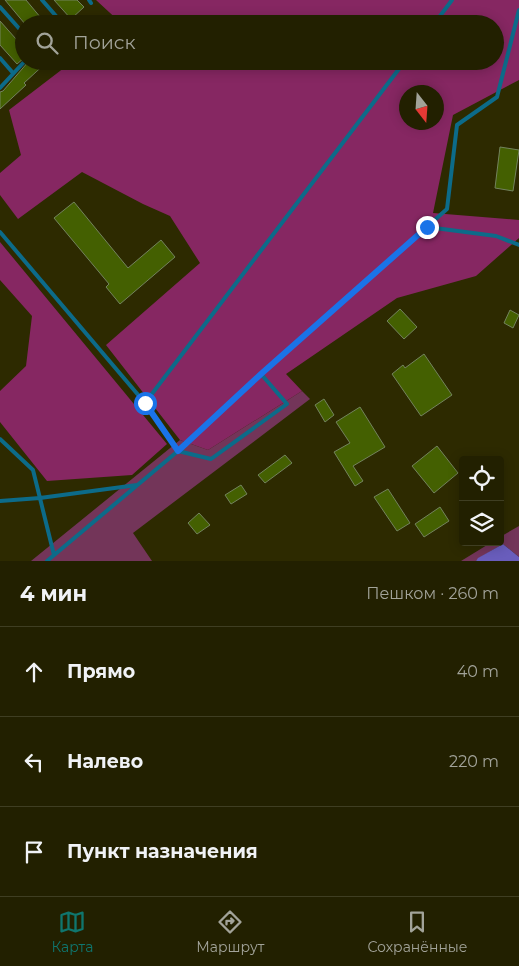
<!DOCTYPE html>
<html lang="ru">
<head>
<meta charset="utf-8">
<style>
  :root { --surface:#222000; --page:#2a280a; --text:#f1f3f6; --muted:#a2a399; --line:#3f3e22; --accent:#0f766e }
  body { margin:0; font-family:Montserrat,sans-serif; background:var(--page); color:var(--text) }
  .controls { position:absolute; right:15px; bottom:15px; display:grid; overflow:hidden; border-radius:5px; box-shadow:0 2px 12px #0003 }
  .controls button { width:45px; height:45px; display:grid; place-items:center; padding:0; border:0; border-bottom:1px solid var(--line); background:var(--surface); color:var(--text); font:25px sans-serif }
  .compass { position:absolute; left:399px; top:85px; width:45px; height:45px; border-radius:50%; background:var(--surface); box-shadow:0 2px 12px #0003; rotate:163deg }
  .stop { position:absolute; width:15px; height:15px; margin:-11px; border:4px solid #1a73e8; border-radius:50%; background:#fff }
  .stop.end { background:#1a73e8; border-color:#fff; box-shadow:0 1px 5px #0008 }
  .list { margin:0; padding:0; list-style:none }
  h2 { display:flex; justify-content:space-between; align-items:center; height:65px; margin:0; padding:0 20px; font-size:21px }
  h2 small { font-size:16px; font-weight:400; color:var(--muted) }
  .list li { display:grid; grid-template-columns:32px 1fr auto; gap:15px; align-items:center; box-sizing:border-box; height:90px; padding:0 20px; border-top:1px solid var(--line) }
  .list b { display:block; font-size:19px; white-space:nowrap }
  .list em { font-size:16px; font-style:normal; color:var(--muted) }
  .icon { flex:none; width:28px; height:28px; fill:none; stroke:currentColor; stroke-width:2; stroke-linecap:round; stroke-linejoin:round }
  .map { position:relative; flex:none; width:519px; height:561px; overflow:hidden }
  .search { position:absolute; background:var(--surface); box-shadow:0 2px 12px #0003; left:15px; right:15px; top:15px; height:55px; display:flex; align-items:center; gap:12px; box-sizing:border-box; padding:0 18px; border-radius:28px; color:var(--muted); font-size:19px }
  .sheet { height:335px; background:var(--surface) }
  nav { display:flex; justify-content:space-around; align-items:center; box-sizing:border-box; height:70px; border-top:1px solid var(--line); background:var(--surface); font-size:14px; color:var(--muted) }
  nav a { display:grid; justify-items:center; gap:2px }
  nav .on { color:var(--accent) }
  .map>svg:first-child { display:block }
</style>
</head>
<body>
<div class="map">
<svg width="519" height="561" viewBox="0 0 519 561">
  <rect width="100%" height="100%" fill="#2d2a00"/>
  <path fill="#733559" d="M 302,391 L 310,399 L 133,533 L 152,561 L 31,561 L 180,440 L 208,450 Z
    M 519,526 L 519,557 L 503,544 L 479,558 L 476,561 L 461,561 L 492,542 L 500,542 L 500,537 Z"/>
  <path fill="#862762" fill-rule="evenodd" d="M 96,0 L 519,0 L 519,80 L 453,115 L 433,213 L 519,220 L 519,238 L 476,276 L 397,298 L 286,374 L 302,391 L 208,450 L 180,440 L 106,345 L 200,263 L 170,216 L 143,204 L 82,172 L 18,219 L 0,195 L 0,173 L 21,155 L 9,110 L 73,61 L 495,61 L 495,24 L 122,24 ZM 406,92 L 436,92 L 436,122 L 406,122 Z
    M 0,242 L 167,444 L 132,475 L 47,481 L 0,422 L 0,391 L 26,366 L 32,316 L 0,280 Z"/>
  <path fill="#695dbc" d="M 503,544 L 519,557 L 519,561 L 476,561 L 478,558 Z"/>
  <path fill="#446001" stroke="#73835d" d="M 5,0 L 26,0 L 46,24 L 25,24 Z
    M 54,0 L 77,0 L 84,7 L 71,19 Z
    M 0,21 L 24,48 L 24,58 L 17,64 L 0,45 Z
    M 29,61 L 48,61 L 24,83 L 26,85 L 0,109 L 0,92 L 3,91 Z
    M 500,147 L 519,150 L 513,191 L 495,188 Z
    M 74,202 L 128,268 L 161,240 L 175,257 L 120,304 L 106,287 L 109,284 L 54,218 Z
    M 400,309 L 417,327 L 404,339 L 387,321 Z
    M 510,310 L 519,315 L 513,328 L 504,323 Z
    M 424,354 L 452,395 L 421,416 L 392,374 L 403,365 L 405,368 Z
    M 324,399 L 334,415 L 325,422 L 315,405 Z
    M 360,407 L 385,447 L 353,466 L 363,481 L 355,486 L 334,452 L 350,443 L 336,422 Z
    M 437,446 L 458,473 L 434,493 L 412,466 Z
    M 285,455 L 292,463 L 265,483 L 258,475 Z
    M 241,485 L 247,494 L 231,504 L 225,495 Z
    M 388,489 L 410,523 L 397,531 L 374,497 Z
    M 440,507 L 449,521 L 424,537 L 415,524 Z
    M 199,513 L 210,525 L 197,534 L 188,523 Z"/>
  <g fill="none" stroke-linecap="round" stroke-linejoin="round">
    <path stroke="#0c6b89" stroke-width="4" d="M 42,0 L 63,24
      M 89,0 L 91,3
      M 0,7 L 24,34
      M 434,24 L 452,0
      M 0,58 L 13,73
      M 0,88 L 25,61
      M 427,227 L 496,236 L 519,245
      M 0,232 L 145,403 L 178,451 L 211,459 L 287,404 L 261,374
      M 145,403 L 405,61
      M 0,439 L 33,470 L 54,555
      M 0,501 L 40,498 L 137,485
      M 47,561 L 178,451 L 261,374 L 447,209 L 457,125 L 497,97 L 519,10"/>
  </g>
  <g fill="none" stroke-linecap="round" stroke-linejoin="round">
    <path stroke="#1a73e8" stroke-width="6" d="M 145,403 L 178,451 L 261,374 L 427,227"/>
  </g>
</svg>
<div class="controls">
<button><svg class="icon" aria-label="locate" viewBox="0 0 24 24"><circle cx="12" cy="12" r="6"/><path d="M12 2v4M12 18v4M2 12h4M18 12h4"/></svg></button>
<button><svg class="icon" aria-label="layers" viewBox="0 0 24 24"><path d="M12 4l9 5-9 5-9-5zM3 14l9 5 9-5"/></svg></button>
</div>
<svg class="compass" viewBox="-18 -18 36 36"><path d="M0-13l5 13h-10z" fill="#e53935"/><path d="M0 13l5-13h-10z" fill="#a2a399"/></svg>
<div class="stop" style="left:145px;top:403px"></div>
<div class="stop end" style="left:427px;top:227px"></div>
<div class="search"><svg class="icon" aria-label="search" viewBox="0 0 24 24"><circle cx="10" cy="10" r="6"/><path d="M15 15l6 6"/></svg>Поиск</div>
</div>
<section class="sheet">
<h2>4 мин<small>Пешком · 260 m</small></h2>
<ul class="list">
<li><svg class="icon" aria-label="ahead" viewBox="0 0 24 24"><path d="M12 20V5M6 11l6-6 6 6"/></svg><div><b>Прямо</b></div><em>40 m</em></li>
<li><svg class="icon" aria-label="left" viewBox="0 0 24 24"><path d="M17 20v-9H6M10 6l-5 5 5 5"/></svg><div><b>Налево</b></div><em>220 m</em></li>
<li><svg class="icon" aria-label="arrive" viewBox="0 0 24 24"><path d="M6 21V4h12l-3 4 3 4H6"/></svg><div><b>Пункт назначения</b></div></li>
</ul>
</section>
<nav>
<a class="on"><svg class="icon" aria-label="map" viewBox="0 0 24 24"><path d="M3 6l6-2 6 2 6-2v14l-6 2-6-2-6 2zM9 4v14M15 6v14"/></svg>Карта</a>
<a><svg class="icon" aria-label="directions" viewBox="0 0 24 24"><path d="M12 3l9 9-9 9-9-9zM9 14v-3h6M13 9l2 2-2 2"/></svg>Маршрут</a>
<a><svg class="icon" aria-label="saved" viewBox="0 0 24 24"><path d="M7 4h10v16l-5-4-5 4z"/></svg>Сохранённые</a>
</nav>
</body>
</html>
